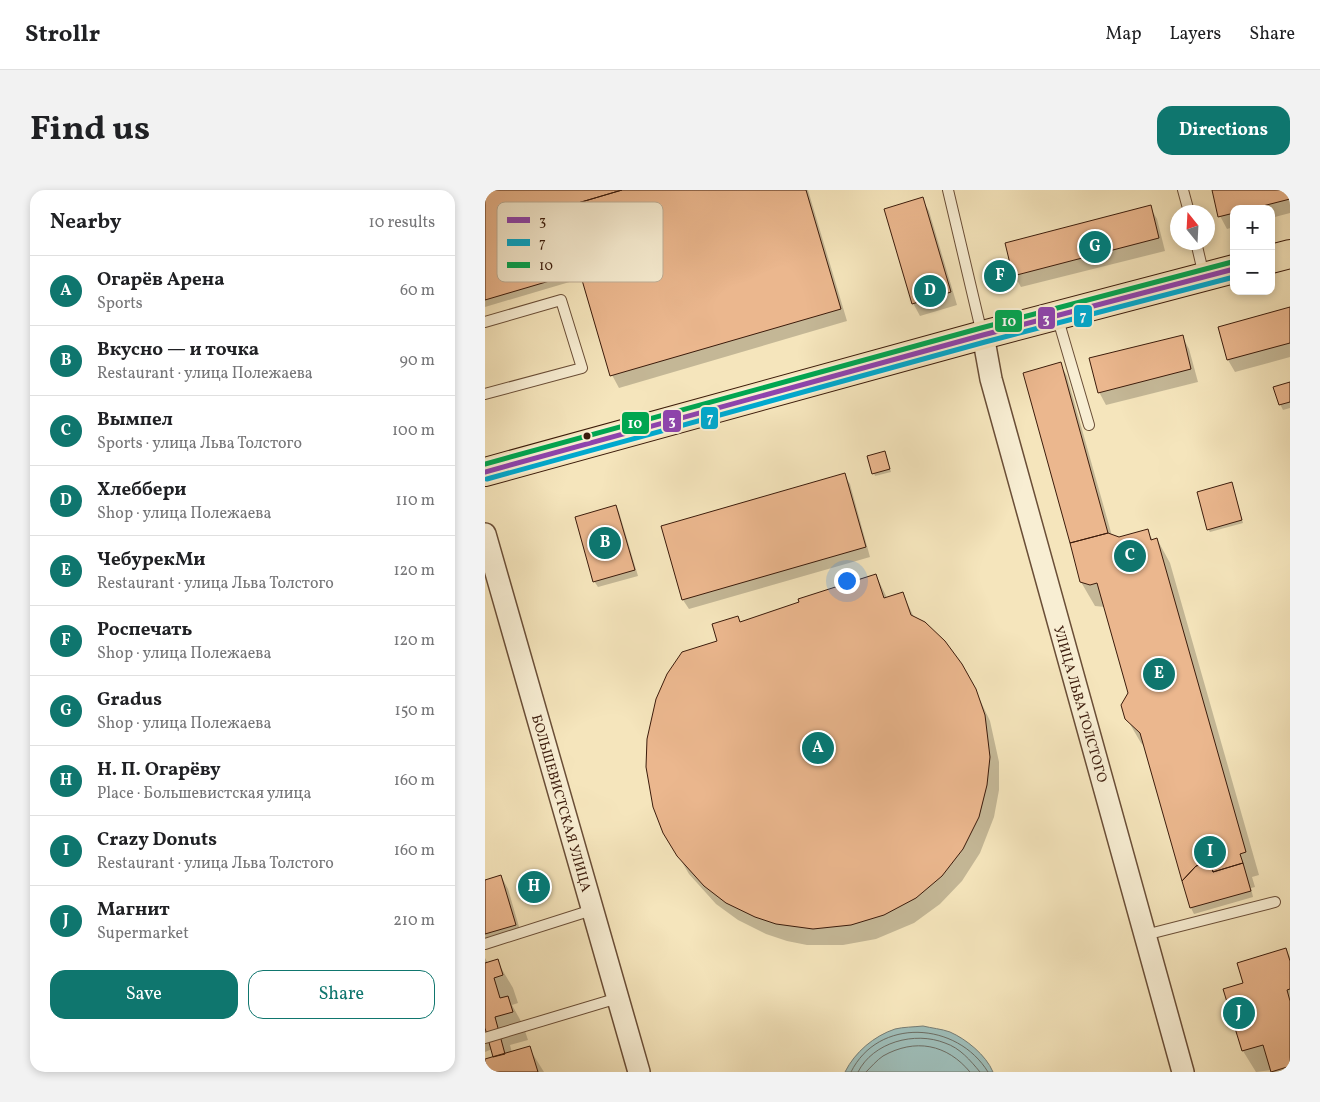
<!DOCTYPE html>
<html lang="en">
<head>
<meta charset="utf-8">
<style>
  :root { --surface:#fff; --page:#f2f2f2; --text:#202124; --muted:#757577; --line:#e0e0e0; --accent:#0f766e }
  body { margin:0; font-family:Vollkorn,serif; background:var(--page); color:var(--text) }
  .controls { position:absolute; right:15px; top:15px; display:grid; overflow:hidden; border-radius:10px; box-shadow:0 2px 8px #0003 }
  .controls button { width:45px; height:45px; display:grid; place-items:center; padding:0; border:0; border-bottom:1px solid var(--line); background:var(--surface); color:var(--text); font:25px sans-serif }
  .compass { position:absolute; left:685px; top:15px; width:45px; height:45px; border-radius:50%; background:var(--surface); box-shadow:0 2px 8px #0003; rotate:342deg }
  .you { position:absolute; left:361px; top:390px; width:18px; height:18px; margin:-12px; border:4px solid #fff; border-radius:50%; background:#1a73e8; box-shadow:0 0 0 8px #1a73e833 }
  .badge { display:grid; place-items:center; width:32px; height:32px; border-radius:50%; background:var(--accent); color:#fff; font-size:16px; font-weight:700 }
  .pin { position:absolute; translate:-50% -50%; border:2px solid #fff; box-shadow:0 1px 5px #0006 }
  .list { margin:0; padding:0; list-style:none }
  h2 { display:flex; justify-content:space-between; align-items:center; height:65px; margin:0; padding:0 20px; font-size:21px }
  h2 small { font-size:16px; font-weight:400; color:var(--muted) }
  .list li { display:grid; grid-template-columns:32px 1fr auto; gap:15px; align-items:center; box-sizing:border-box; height:70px; padding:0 20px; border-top:1px solid var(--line) }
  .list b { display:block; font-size:19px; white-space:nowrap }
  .list p { margin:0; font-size:16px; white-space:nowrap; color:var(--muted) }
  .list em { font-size:16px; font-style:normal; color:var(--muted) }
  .actions { display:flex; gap:10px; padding:15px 20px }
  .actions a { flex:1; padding:11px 0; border:1px solid var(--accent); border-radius:15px; text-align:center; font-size:18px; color:var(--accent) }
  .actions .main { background:var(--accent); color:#fff }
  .map { position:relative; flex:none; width:805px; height:882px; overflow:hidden; border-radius:15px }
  header { display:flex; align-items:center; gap:30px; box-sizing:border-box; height:70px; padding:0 25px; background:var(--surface); border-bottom:1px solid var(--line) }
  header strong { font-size:24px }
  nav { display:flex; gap:28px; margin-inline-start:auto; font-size:18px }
  .intro { display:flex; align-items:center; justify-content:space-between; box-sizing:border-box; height:120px; padding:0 30px }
  h1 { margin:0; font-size:35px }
  .button { padding:12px 22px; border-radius:15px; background:var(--accent); color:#fff; font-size:18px; font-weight:700 }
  main { display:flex; gap:30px; padding:0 30px }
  aside { flex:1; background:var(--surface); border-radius:15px; box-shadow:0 2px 8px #0003 }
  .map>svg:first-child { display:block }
</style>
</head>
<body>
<header>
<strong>Strollr</strong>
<nav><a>Map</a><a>Layers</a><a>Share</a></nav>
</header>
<div class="intro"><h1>Find us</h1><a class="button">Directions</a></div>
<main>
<aside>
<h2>Nearby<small>10 results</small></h2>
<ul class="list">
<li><span class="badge">A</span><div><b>Огарёв Арена</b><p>Sports</p></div><em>60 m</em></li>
<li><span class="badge">B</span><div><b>Вкусно — и точка</b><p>Restaurant · улица Полежаева</p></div><em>90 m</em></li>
<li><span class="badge">C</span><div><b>Вымпел</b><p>Sports · улица Льва Толстого</p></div><em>100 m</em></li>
<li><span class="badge">D</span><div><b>Хлеббери</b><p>Shop · улица Полежаева</p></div><em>110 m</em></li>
<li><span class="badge">E</span><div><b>ЧебурекМи</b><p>Restaurant · улица Льва Толстого</p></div><em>120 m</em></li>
<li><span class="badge">F</span><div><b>Роспечать</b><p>Shop · улица Полежаева</p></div><em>120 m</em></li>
<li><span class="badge">G</span><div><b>Gradus</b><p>Shop · улица Полежаева</p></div><em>150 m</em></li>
<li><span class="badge">H</span><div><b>Н. П. Огарёву</b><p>Place · Большевистская улица</p></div><em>160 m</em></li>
<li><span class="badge">I</span><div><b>Crazy Donuts</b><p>Restaurant · улица Льва Толстого</p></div><em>160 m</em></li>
<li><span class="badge">J</span><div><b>Магнит</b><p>Supermarket</p></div><em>210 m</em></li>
</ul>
<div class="actions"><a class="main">Save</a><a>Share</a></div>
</aside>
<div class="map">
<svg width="805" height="882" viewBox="0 0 805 882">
  <rect width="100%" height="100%" fill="#f5e5bc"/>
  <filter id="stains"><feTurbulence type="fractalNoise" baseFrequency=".004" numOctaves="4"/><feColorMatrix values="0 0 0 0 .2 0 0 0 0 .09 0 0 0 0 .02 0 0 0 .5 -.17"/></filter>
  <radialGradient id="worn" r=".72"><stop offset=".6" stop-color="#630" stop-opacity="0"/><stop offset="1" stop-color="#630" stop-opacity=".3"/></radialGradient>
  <path fill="#9ebdb8" stroke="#767c73" d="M 438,836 C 446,838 457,839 465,842 C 481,849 501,865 508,882 L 360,882 C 370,862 389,846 410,839 C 418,837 429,837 438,836 Z"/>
  <path fill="#0003" d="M 0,0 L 323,0 L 362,131 L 134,198 L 127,185 L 98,88 L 0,117 Z
    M 728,0 L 805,0 L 805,23 L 786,28 L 786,19 L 749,19 L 749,37 L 742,39 L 735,26 Z
    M 437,9 L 444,21 L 472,115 L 435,126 L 428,113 Z
    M 665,17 L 672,29 L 680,61 L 536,97 L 529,85 Z
    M 805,119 L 805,167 L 750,182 L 743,170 Z
    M 697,146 L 704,159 L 713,192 L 621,215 L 614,202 Z
    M 575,174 L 582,186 L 627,346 L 634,349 L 662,341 L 668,350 L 672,349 L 685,373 L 774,685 L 767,687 L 770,697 L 766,698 L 768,707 L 709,724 L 706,718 L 660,557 L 656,553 L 642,529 L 645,503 L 620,417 L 610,416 L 596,392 Z
    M 805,193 L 805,218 L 798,220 L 795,214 Z
    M 401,265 L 406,282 L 390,286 L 383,267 Z
    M 359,285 L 365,294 L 385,367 L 204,419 L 198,410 L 178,337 Z
    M 748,296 L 758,333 L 725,342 L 723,339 Z
    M 131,316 L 134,322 L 153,386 L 113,397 L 109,391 Z
    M 391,385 L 402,408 L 417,403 L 430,429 L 487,493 L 505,531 L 514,572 L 514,600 L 509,627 L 495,663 L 477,691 L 455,714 L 429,733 L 391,749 L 358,755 L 322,755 L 302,751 L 281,744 L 253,730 L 231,714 L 204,684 L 179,642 L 234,452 L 252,427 L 256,433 Z
    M 16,686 L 23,699 L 37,747 L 0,758 L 0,691 Z
    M 801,759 L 805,767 L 805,882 L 788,882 L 787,880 L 771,882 L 758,861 L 740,799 L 760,793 Z
    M 0,768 L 3,773 L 12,771 L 28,798 L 33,813 L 27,815 L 38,835 L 43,850 L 25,855 L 27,863 L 44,858 L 59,882 L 3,882 L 0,871 L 10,868 L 7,859 L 0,862 Z"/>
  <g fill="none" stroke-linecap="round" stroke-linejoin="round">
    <path stroke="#6c6c62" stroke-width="1" d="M 366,882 C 393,827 472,831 503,882
      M 373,882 C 388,852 430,841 460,853 C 475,858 485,870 495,882
      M 381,882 C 386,877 392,870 398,866 C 430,848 462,854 485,882"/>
  </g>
  <path fill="#ebb78e" stroke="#3b1b0b" d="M 0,0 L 137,0 L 76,18 L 95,82 L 0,110 Z
    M 137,0 L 321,0 L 356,119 L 125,186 L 76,18 Z
    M 727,0 L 805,0 L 805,9 L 766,19 L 749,19 L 749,23 L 733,27 Z
    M 438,7 L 466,102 L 427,114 L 399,19 Z
    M 666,15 L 674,48 L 528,86 L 520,53 Z
    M 805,117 L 805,153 L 742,170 L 733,137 Z
    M 698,145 L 706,179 L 613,203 L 604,168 Z
    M 576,172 L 623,343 L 585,353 L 538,183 Z
    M 805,192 L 805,212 L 794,215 L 788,197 Z
    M 400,261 L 405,279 L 387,284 L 382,266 Z
    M 360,283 L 381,357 L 197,410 L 176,336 Z
    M 747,292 L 757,330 L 722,340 L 712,302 Z
    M 131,315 L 150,380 L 108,392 L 90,327 Z
    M 663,339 L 666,350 L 672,348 L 761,662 L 755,664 L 758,673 L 728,682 L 725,672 L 711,676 L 697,691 L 655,543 L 640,529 L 636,515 L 643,503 L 612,393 L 605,395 L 595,392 L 585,353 L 623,343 L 634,347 Z
    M 391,384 L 399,408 L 418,402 L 426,425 L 440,432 L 460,451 L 477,474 L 491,499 L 500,525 L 505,567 L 502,595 L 494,627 L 478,659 L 457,686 L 431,708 L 399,725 L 366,735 L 328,739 L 291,734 L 270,727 L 241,713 L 219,696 L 192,666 L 178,643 L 168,617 L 161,577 L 162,549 L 171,509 L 182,484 L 197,462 L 232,451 L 227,434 L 253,426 L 255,432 L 314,412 L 313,409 Z
    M 725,672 L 728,682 L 758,673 L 766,701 L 705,718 L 697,691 L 711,676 Z
    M 16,685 L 31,735 L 0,744 L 0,690 Z
    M 801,758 L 805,771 L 805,799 L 802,800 L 805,811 L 805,882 L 803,882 L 802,877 L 786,882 L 778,855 L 757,861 L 738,799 L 758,793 L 752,773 Z
    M 13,769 L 18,785 L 9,788 L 15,808 L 23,806 L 28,822 L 10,827 L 20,864 L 8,867 L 0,838 L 0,773 Z
    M 45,856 L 53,882 L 2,882 L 0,869 Z"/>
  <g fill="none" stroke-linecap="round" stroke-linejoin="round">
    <g stroke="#6a4e37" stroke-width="12">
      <path id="lane" d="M 463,0 L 497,144
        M 698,0 L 704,22
        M 711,52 L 719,86
        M 572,126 L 604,235
        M 0,132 L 76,110 L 97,178 L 0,204
        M 660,745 L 790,712
        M 0,754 L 107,720
        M 0,848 L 133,808"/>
    </g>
    <g stroke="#6a4e37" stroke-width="24">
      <path id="street" d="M 498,145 L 506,189 L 698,882
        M 0,344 L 154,882"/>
    </g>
    <g stroke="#3b1b0b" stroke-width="30">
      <path id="primary" d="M 786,69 L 805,64
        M 0,282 L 498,145 L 749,79"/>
    </g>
    <use href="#lane" stroke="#f8eed3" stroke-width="10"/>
    <use href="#street" stroke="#f8eed3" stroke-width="21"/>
    <use href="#primary" stroke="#f5e5bc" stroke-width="28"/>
    <g stroke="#f8eed3" stroke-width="9">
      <path id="bus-1" d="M 0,282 L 498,145 L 749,79"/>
    </g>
    <g stroke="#f8eed3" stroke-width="9">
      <path id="bus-2" d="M 2,289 L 500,152 L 749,87"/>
    </g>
    <g stroke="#f8eed3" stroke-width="9">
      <path id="bus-3" d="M 0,274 L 496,138 L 747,72"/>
    </g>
    <use href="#bus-1" stroke="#8e44ad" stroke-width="5"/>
    <use href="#bus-2" stroke="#00a9ce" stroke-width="5"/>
    <use href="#bus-3" stroke="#00a651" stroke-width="5"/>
  </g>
  <circle fill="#3b1b0b" stroke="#f8eed3" stroke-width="2" cx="102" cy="246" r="4.5"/>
  <g text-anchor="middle" stroke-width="4" stroke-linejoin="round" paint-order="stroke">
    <g font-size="14" fill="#3b1b0b" stroke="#f8eed3">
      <text transform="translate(596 514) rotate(74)" y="5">УЛИЦА ЛЬВА ТОЛСТОГО</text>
      <text transform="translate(77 613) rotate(74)" y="5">БОЛЬШЕВИСТСКАЯ УЛИЦА</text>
    </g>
  </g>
  <rect x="12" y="12" width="166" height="80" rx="8" fill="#f8eed3" stroke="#bfaf97" stroke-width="1"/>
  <rect x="22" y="27" width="23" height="6" fill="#8e44ad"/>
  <rect x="22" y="49" width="23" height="7" fill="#00a9ce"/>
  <rect x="22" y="72" width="23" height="6" fill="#00a651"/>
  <g font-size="14" fill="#3b1b0b">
    <text x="54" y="35">3</text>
    <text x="54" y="57">7</text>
    <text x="54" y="80">10</text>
  </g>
  <g stroke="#f8eed3" stroke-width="2">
    <rect x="588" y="114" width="20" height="24" rx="5" fill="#00a9ce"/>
    <rect x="552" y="116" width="19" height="24" rx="5" fill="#8e44ad"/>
    <rect x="509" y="119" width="29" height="24" rx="5" fill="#00a651"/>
    <rect x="215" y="216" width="19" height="24" rx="5" fill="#00a9ce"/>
    <rect x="177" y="219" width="20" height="24" rx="5" fill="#8e44ad"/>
    <rect x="136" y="221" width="29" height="24" rx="5" fill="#00a651"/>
  </g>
  <g font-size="14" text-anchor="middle" font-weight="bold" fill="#fff">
    <text x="598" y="131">7</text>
    <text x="561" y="133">3</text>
    <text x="524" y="136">10</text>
    <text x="225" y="233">7</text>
    <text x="187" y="235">3</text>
    <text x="150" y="238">10</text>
  </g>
  <rect width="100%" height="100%" filter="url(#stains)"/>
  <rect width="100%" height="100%" fill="url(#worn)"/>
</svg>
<div class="controls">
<button>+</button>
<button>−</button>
</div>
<svg class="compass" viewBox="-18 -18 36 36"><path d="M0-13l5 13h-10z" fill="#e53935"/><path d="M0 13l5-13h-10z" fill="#757577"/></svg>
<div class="you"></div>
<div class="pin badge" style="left:333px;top:558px">A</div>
<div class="pin badge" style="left:120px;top:353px">B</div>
<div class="pin badge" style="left:645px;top:366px">C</div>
<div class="pin badge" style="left:445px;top:101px">D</div>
<div class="pin badge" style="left:674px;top:484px">E</div>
<div class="pin badge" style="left:515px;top:86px">F</div>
<div class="pin badge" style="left:610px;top:57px">G</div>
<div class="pin badge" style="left:49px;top:697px">H</div>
<div class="pin badge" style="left:725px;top:662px">I</div>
<div class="pin badge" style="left:754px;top:823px">J</div>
</div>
</main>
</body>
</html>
